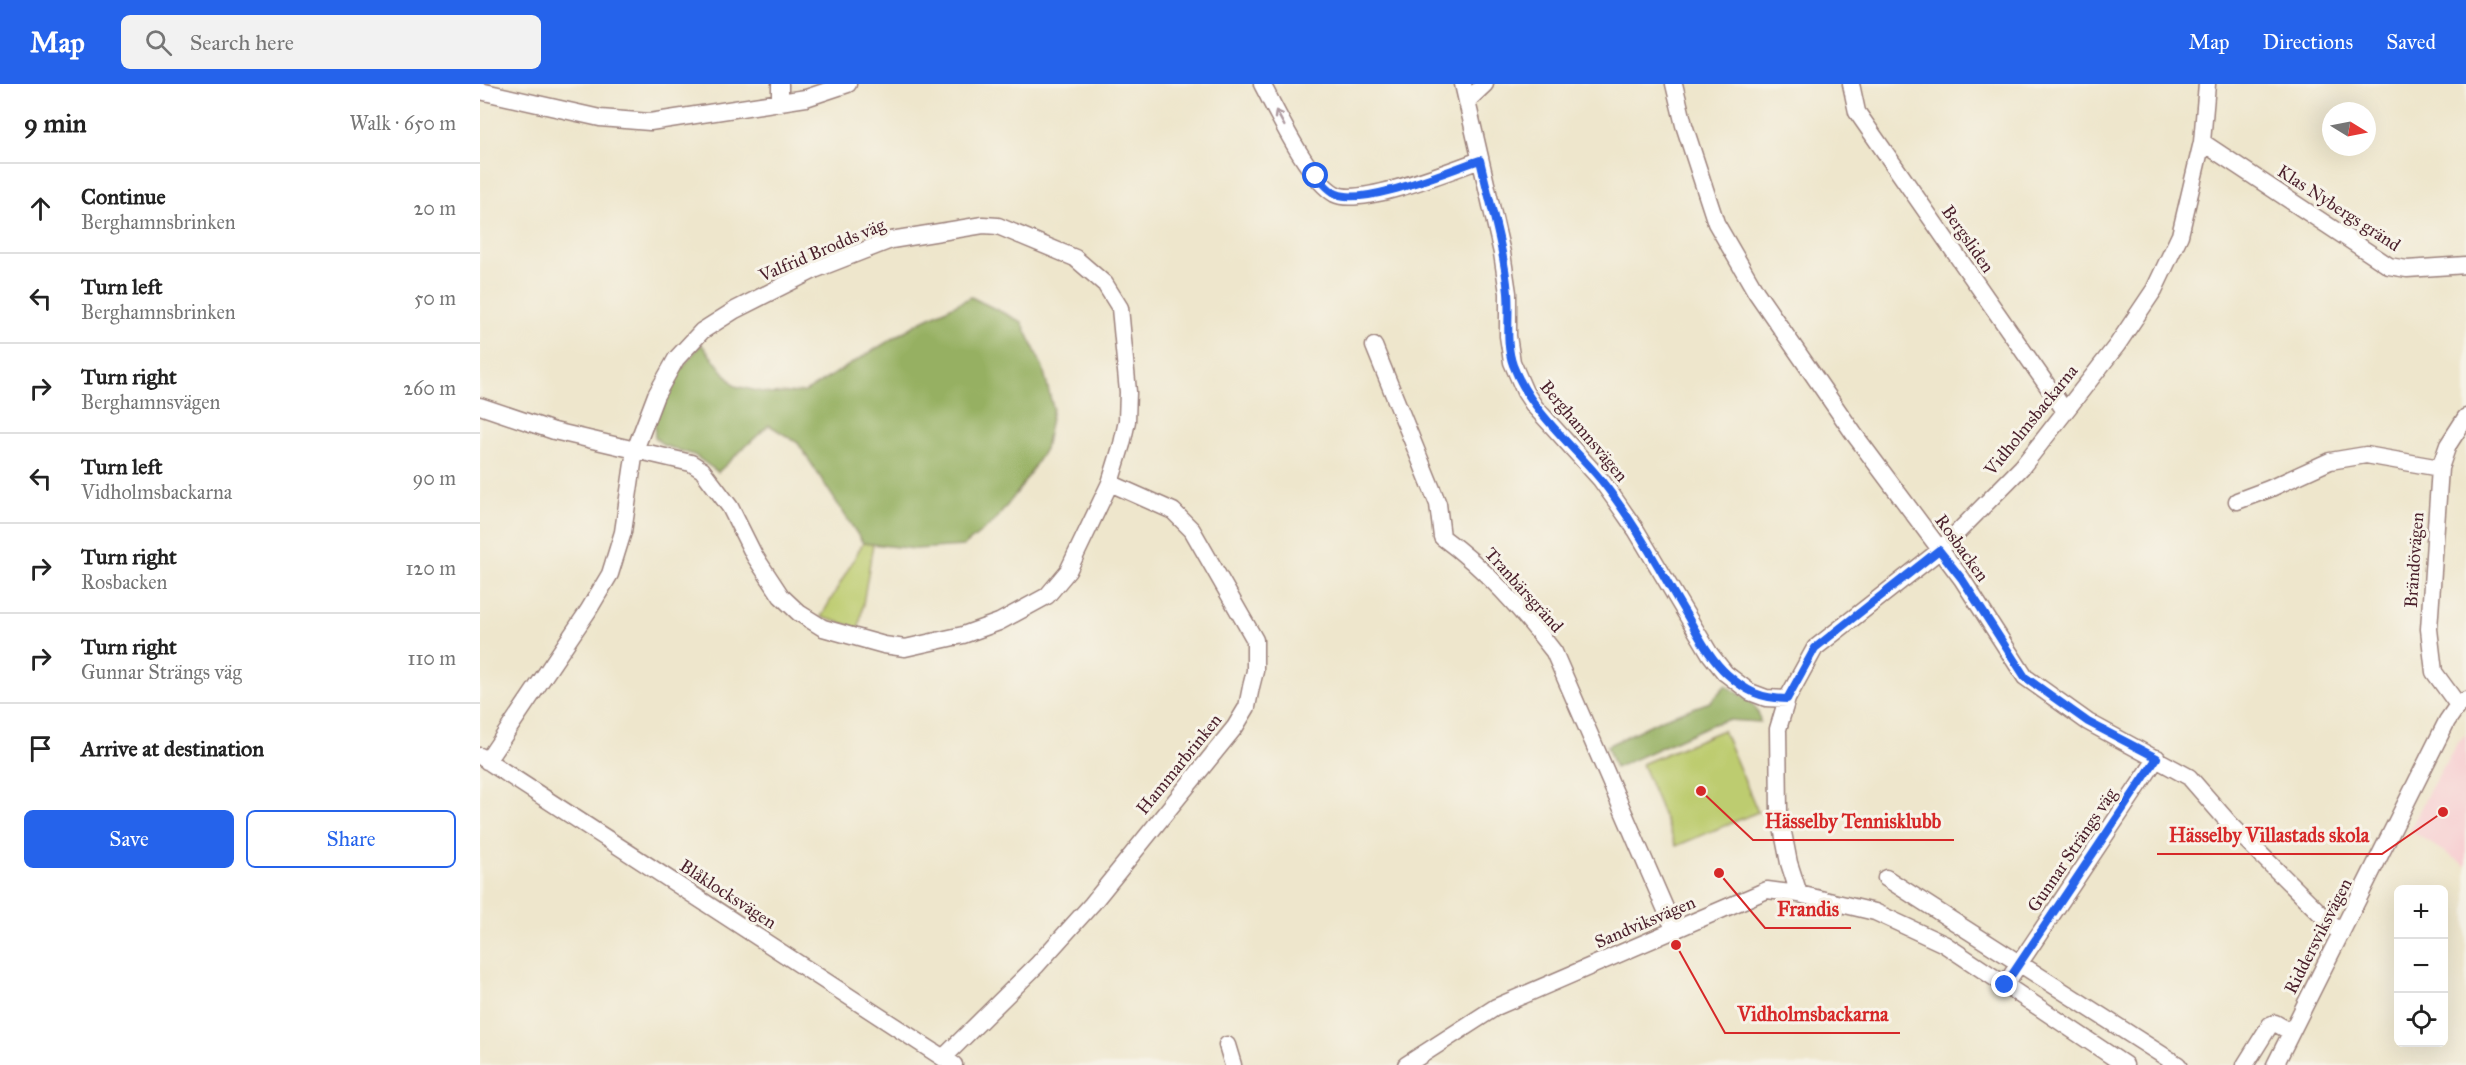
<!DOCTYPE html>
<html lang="en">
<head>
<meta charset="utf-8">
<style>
  :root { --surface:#fff; --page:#f2f2f2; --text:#222; --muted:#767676; --line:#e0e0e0; --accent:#2563eb }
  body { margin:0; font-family:"IM FELL Great Primer",serif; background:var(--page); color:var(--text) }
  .controls { position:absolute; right:18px; bottom:18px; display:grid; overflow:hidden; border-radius:9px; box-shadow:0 6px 24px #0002 }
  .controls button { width:54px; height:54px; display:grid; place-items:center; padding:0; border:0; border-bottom:2px solid var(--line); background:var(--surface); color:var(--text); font:30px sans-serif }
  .compass { position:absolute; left:1842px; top:18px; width:54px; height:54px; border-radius:50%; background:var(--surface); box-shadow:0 6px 24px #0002; rotate:100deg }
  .stop { position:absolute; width:18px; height:18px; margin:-14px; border:4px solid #2563eb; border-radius:50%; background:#fff }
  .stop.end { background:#2563eb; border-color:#fff; box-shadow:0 2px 6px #0008 }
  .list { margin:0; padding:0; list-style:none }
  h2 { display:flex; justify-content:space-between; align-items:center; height:78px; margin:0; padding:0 24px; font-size:26px }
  h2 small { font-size:20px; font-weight:400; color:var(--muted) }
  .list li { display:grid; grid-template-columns:39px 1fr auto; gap:18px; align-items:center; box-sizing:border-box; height:90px; padding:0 24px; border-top:2px solid var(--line) }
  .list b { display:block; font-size:22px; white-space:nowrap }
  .list p { margin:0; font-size:20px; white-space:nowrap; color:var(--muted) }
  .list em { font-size:20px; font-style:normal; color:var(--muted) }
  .actions { display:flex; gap:12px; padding:18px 24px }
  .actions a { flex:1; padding:14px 0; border:2px solid var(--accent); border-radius:9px; text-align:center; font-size:21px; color:var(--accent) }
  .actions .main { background:var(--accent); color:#fff }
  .icon { flex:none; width:33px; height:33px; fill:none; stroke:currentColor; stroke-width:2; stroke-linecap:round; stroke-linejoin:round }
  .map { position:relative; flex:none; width:1986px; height:981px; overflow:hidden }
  header { display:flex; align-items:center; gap:36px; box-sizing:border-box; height:84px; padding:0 30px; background:var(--accent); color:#fff }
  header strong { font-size:28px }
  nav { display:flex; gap:33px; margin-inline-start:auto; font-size:21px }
  .search { width:420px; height:54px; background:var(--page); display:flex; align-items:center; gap:15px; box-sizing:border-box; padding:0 21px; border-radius:9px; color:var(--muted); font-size:22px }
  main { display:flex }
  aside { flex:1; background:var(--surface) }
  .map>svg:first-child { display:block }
</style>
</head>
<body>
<header>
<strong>Map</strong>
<div class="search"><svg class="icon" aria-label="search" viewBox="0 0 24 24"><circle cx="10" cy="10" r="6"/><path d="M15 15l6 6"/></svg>Search here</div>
<nav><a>Map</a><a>Directions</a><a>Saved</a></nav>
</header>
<main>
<aside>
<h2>9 min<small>Walk · 650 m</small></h2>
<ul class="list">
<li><svg class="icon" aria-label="ahead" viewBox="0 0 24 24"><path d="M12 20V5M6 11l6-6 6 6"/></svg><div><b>Continue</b><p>Berghamnsbrinken</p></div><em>20 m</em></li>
<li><svg class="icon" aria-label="left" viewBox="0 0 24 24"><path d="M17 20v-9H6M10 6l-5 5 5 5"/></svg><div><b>Turn left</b><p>Berghamnsbrinken</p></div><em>50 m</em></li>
<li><svg class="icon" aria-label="right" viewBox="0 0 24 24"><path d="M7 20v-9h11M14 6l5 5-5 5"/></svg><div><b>Turn right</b><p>Berghamnsvägen</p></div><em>260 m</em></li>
<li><svg class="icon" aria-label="left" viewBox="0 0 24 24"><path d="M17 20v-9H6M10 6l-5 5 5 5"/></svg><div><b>Turn left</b><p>Vidholmsbackarna</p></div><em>90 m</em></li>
<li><svg class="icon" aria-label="right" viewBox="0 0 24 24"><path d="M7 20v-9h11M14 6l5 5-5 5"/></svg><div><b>Turn right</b><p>Rosbacken</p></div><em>120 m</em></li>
<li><svg class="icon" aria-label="right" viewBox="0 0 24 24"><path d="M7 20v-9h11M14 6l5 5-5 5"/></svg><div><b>Turn right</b><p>Gunnar Strängs väg</p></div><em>110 m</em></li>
<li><svg class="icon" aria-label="arrive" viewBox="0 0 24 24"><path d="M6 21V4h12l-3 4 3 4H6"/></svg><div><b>Arrive at destination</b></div></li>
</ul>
<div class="actions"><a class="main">Save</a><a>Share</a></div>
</aside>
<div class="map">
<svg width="1986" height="981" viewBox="0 0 1986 981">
  <rect width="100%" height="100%" fill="#f7f3e8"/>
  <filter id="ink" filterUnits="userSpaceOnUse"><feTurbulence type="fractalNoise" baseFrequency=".0167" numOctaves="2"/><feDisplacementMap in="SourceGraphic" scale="12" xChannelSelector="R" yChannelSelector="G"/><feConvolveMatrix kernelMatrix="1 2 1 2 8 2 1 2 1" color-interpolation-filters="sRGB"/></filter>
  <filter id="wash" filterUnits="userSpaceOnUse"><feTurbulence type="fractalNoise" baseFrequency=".008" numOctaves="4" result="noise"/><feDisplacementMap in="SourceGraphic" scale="24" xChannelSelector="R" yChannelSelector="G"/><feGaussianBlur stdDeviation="1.35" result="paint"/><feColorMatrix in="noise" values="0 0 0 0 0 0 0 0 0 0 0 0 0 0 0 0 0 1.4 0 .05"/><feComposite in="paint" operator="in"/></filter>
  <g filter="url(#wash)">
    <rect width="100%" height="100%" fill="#eee6cc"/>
    <path fill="#f7cfd2" d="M 1986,650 L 1986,782 L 1930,746 L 1948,709 L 1978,658 Z"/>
    <path fill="#bdcc6f" stroke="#84764d" stroke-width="1.5" d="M 383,459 L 393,460 L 379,544 L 341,533 Z
      M 1243,646 L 1278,728 L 1196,762 L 1162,680 Z"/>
    <path fill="#96b062" stroke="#706846" stroke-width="1.5" d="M 491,213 L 542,238 L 563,284 L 573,324 L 565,365 L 542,402 L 515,437 L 484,462 L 435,465 L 383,459 L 318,359 L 289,341 L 238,388 L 214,371 L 183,361 L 175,353 C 171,319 201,286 221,260 L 255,302 L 291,310 L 325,308 L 440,238 Z
      M 1246,601 C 1261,612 1279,618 1280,638 L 1247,636 L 1233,640 L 1135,684 L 1127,662 L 1182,635 L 1230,618 Z"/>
  </g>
  <g filter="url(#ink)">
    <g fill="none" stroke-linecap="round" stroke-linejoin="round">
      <g stroke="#9c827c" stroke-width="19">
        <path id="minor" d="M 300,0 L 300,19
          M 782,0 C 797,28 828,95 855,110 C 880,123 972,86 1000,76
          M 983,0 L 1022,169 L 1028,209 L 1028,252 L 1032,278 L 1045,308 L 1055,323 L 1121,396 L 1136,417 L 1156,446 L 1230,570 L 1245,589 L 1270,608 L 1286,614 L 1307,615
          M 1194,0 L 1204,41 L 1236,139 L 1276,208 L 1374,350 L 1482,495 L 1545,593 L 1608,638 L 1709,693 L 1750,740 L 1861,850
          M 1371,0 L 1377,28 L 1585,327
          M 0,7 L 120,34 L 170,38 L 326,14 L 368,0
          M 987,17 L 1005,0
          M 1722,58 L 1909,182 L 1927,185 L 1986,181
          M 894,262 L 958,420 L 962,453 C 1006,485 1041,525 1074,568 L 1195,847
          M 0,322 L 74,347 L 211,379 L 222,386 L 250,423 L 274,471 L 301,512 L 319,529 L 343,544 L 404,561 L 425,564 L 483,551 L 519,538 L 567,512 L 588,487 L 630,399 L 642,360 L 647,337 L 648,308 L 640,224 L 625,200 L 595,174 L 518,142 L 503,141 L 411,156 L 334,186 L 255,226 L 222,247 L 196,275 L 176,311 L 155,366 L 143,448 L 130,490 L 108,527 L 7,677
          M 1757,417 L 1789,405 L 1850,377 L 1886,371 L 1960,384
          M 1978,621 L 1954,588 L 1949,545 L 1960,384 L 1968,361 L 1986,333
          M 0,672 L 474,981
          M 1406,794 L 1698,981
          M 1319,810 L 1309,779 L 1299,728 L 1298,645 L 1307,615 L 1335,564 L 1459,467 L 1542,383 L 1637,261 L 1674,206 L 1700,151 L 1722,58 L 1727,0
          M 1525,901 L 1677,674
          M 747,961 L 753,981
          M 463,974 L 557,881 L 612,820 L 755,643 L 767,623 L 771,603 L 775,587 L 775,556 L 712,446 L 693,427 L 630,399
          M 926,981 L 1016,923 L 1287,806 L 1319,810 L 1395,828 L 1464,860 L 1645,981
          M 1765,981 L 1790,941 L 1795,939 L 1811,948
          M 1795,981 L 1967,637 L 1978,621 L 1986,616"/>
      </g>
      <use href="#minor" stroke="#fff" stroke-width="16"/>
    </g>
    <defs><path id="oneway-shaft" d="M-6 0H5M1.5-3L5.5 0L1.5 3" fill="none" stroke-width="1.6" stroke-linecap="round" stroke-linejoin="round" transform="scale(1.5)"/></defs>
    <use stroke="#ae9aa0" href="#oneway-shaft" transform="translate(800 34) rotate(-119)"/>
  </g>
  <g fill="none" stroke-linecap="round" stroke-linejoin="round" filter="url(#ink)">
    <path stroke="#2563eb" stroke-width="8" d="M 836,92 C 842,97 849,107 857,110 C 886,122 969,86 1000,76 C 1010,120 1024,164 1028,209 C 1030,233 1025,259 1033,281 C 1051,328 1090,358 1121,396 C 1154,437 1179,485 1206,530 C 1218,550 1229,574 1247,590 C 1267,608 1280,614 1307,615 L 1335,564 L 1459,466 L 1482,495 L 1545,593 L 1608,638 L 1677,674 L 1525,901"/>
  </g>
  <g text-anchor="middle" stroke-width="6" stroke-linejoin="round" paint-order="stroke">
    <g font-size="18" fill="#4a1f2b" stroke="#f7f3e8">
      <text transform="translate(1859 124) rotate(33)" y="6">Klas Nybergs gränd</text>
      <text transform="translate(1488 155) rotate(55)" y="6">Bergsliden</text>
      <text transform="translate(342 166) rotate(-23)" y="6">Valfrid Brodds väg</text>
      <text transform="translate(1551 336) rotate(-51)" y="6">Vidholmsbackarna</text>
      <text transform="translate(1104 347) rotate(50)" y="6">Berghamnsvägen</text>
      <text transform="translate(1482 464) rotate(54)" y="6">Rosbacken</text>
      <text transform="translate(1934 476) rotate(-86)" y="6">Brändövägen</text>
      <text transform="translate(1044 506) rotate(48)" y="6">Tranbärsgränd</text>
      <text transform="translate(699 680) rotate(-51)" y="6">Hammarbrinken</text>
      <text transform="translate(1592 766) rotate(-56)" y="6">Gunnar Strängs väg</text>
      <text transform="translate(248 810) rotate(33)" y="6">Blåklocksvägen</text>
      <text transform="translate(1165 838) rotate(-23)" y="6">Sandviksvägen</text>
      <text transform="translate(1838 852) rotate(-63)" y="6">Riddersviksvägen</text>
    </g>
  </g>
  <path fill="none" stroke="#d62828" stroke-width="2" d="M1221 707L1273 756H1474M1963 728L1902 770H1677M1239 789L1285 844H1371M1196 861L1245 949H1420"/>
  <g fill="#d62828" stroke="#f7f3e8" stroke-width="2">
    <circle cx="1221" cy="707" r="6"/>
    <circle cx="1963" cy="728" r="6"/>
    <circle cx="1239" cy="789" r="6"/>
    <circle cx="1196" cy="861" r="6"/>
  </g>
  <g font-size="20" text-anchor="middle" font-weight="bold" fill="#d62828" stroke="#f7f3e8" stroke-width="6" stroke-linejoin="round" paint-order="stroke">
    <text x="1373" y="744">Hässelby Tennisklubb</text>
    <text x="1789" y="758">Hässelby Villastads skola</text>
    <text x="1328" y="832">Frandis</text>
    <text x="1333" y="937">Vidholmsbackarna</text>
  </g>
</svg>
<div class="controls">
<button>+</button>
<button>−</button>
<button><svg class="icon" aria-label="locate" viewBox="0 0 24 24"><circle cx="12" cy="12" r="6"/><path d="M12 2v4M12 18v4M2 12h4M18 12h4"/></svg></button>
</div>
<svg class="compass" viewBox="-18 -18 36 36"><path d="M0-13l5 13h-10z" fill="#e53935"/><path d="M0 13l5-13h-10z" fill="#767676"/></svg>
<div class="stop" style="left:836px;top:92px"></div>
<div class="stop end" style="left:1525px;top:901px"></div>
</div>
</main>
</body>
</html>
